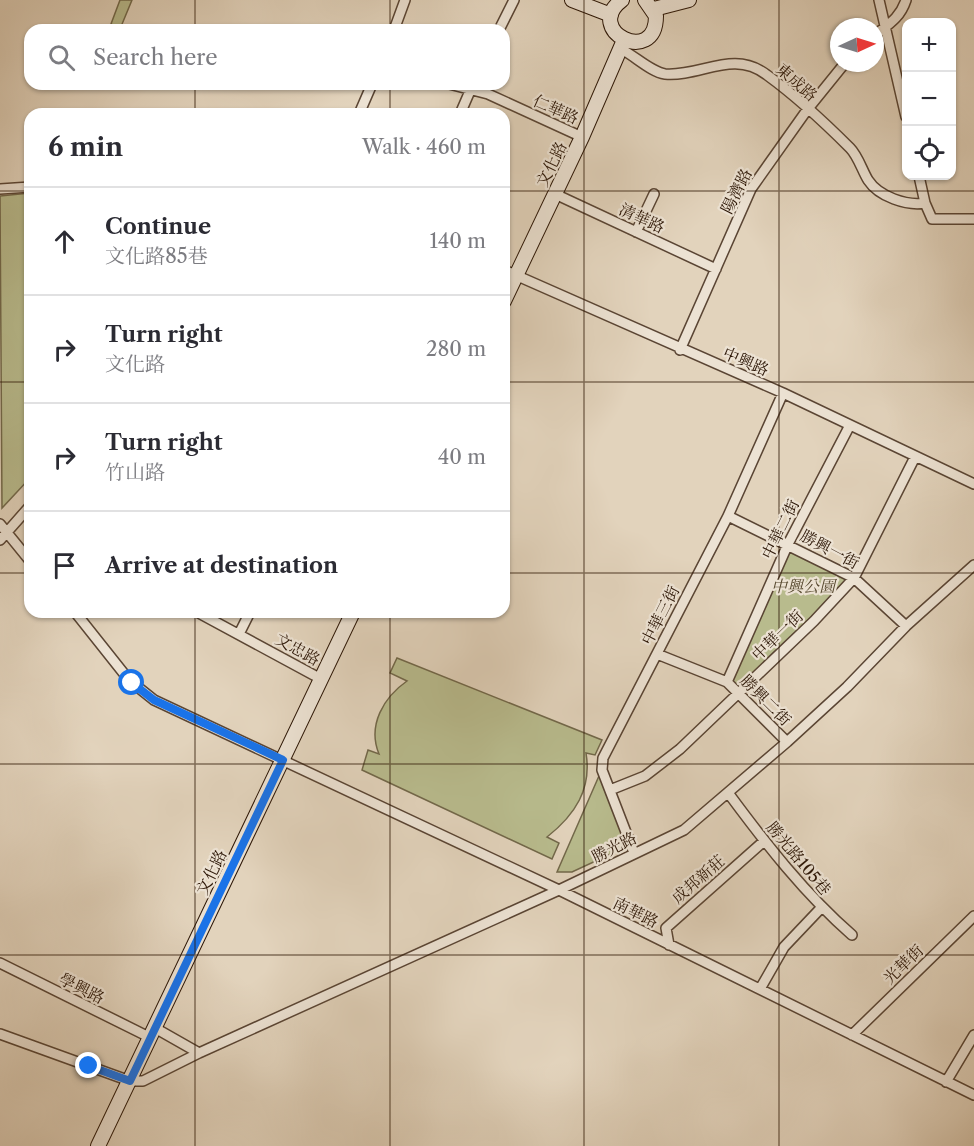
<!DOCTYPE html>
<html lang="en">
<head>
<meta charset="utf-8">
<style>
  :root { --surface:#fff; --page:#f2f2f3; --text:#2b2b33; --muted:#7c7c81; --line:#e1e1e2 }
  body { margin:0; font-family:"Libre Caslon Text","Noto Serif TC",serif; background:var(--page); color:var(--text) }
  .controls { position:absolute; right:18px; top:18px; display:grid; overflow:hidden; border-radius:12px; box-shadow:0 2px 4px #0004 }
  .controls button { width:54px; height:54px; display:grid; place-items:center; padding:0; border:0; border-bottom:2px solid var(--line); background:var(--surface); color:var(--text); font:30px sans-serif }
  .compass { position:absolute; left:830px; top:18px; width:54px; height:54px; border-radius:50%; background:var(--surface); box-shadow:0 2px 4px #0004; rotate:86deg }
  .stop { position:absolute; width:18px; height:18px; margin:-14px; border:4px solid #1a73e8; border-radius:50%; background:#fff }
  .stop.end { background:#1a73e8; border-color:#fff; box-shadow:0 2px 6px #0008 }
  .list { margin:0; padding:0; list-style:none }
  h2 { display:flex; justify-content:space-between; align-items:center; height:78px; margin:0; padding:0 24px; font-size:26px }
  h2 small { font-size:20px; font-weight:400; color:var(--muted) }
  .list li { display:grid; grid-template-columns:39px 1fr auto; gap:18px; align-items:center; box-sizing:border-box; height:108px; padding:0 24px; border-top:2px solid var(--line) }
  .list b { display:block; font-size:22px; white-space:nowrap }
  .list p { margin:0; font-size:20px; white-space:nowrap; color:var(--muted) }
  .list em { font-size:20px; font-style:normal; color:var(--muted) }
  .icon { flex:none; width:33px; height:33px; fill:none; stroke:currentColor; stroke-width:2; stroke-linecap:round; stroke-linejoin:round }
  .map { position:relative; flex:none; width:974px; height:1146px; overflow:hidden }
  .search { position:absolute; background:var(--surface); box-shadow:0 2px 4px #0004; left:24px; top:24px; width:486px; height:66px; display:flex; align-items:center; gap:15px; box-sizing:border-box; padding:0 21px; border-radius:18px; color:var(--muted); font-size:22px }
  .panel { position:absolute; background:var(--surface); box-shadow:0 2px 4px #0004; left:24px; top:108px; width:486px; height:510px; border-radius:18px }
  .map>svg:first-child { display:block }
</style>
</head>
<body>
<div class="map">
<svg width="974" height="1146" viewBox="0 0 974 1146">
  <rect width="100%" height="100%" fill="#e2d3bc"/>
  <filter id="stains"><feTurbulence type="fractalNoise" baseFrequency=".00333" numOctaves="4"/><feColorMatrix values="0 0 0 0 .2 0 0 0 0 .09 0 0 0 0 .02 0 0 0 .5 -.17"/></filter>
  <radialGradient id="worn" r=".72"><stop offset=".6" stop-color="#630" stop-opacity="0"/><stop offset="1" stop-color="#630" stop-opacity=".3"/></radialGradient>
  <path fill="#b8bb8d" stroke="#72684a" stroke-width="1.5" d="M 120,0 L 132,0 L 120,29 L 111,24 Z
    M 30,193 L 30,478 L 2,508 L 0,196 Z
    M 790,549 L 850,579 L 739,688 L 731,681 Z
    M 397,658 L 602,740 L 595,755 L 586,753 C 592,789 575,815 547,837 L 559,843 L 552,859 L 362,770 L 368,750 L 379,754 C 367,725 384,697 407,681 L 390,673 Z
    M 602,769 L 628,846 L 572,872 L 557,872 Z"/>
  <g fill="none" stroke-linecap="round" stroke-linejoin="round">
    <g stroke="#5a4534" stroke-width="12">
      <path id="street" d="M 879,0 L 906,117
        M 394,30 L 405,0
        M 499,30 L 514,0
        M 875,35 C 889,24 900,18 906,0
        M 621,49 C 635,56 651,72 665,74 C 701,77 733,49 767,75 C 796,96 825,123 850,148 C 858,156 862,170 868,180 C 879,197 907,206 925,203
        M 449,84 L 488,94 L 582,137
        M 359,114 L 372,84
        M 460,114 L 473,84
        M 919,176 L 925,203 L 932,219 L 974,219
        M 0,189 L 30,187
        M 555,194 L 716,269
        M 636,232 L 654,194
        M 504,270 L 783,393 L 974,484
        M 680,350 L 751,189 L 807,110 L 845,63
        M 728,516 L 854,578 L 906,626
        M 0,524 L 30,561
        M 0,540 L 30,506
        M 75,612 L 129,680 L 154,700 L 559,890 L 974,1095
        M 197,612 L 321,679
        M 239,634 L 250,612
        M 657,654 L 727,682 L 787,742
        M 727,682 L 788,544 L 850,425
        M 610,790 L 645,776 L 680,749 L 814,621 L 854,578 L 915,457
        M 729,794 C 766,844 805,894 852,935
        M 634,853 L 602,770 L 603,758 L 728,516 L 783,393
        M 669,945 L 666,928 L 764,841
        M 0,963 L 151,1038
        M 760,989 L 784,947 L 821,908
        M 155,1028 L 199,1053
        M 0,1034 L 130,1081 L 143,1081 L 199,1053 L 559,890 L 684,830 L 787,742 L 847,687 L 906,626 L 974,565
        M 852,1035 L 974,916
        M 946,1082 L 974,1035"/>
    </g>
    <g stroke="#2c1606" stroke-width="16">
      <path id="secondary" d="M 572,0 L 611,15
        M 622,0 C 582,30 656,68 656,16 L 645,0
        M 654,9 L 689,0
        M 504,301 L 582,137 L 624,40
        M 98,1146 L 353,612"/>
    </g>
    <use href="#street" stroke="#ece2d3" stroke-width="9"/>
    <use href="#secondary" stroke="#ece2d3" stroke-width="14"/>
  </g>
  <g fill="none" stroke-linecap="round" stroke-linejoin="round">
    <path stroke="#1a73e8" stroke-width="8" d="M 89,1066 L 130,1081 L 283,760 L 154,700 L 132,683"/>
  </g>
  <path fill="none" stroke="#2c1606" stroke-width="1.5" stroke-opacity="0.55" d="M 195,0 L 195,30M 390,0 L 390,30M 584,0 L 584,1146M 779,0 L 779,1146M 195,84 L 195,114M 390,84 L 390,114M 0,191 L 30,191M 504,191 L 974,191M 0,382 L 30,382M 504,382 L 974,382M 0,573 L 30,573M 504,573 L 974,573M 195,612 L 195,1146M 390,612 L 390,1146M 0,764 L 974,764M 0,955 L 974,955"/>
  <g text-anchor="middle" stroke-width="4.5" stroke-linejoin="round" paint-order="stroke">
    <g font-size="16" fill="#2c1606" stroke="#ece2d3">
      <text transform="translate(797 82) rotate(41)" y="6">東成路</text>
      <text transform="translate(556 109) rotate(24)" y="6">仁華路</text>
      <text transform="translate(551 164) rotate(-64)" y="6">文化路</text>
      <text transform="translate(736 191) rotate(-63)" y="6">陽濟路</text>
      <text transform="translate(642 218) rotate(25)" y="6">清華路</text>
      <text transform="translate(746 361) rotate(23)" y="6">中興路</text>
      <text transform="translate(780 529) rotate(-64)" y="6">中華二街</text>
      <text transform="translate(830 549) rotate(28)" y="6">勝興一街</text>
      <text transform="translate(660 615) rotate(-63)" y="6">中華三街</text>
      <text transform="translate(777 635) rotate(-44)" y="6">中華一街</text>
      <text transform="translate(298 649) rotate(29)" y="6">文忠路</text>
      <text transform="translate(766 700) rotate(45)" y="6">勝興二街</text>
      <text transform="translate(614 847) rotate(-27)" y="6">勝光路</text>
      <text transform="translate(799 858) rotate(50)" y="6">勝光路105巷</text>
      <text transform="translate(211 872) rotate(-64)" y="6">文化路</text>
      <text transform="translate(698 879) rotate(-41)" y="6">成邦新莊</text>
      <text transform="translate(636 912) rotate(26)" y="6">南華路</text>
      <text transform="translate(903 964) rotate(-44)" y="6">光華街</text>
      <text transform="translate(82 988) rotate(26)" y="6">學興路</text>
    </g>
    <g font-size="16" font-style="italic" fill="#56482e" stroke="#ece2d3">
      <text x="803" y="592">中興公園</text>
    </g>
  </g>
  <rect width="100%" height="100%" filter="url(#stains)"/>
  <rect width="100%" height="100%" fill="url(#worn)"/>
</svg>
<div class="controls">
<button>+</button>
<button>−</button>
<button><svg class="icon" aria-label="locate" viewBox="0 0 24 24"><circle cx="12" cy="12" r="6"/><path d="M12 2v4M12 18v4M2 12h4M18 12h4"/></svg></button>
</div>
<svg class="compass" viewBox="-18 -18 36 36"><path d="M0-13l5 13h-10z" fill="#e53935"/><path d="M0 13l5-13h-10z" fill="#7c7c81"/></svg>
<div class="stop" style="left:132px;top:683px"></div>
<div class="stop end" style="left:89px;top:1066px"></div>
<div class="search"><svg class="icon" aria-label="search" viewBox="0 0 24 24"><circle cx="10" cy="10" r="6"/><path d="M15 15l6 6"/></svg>Search here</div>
<section class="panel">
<h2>6 min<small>Walk · 460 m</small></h2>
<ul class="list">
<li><svg class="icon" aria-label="ahead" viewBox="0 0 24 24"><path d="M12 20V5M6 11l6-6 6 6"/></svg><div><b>Continue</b><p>文化路85巷</p></div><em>140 m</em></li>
<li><svg class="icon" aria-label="right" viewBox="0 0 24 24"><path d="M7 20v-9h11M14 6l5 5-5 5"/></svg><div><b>Turn right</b><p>文化路</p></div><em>280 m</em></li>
<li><svg class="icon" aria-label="right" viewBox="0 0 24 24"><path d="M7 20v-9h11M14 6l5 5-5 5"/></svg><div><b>Turn right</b><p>竹山路</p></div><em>40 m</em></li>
<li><svg class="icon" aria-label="arrive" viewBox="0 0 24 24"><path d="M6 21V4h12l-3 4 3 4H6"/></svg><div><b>Arrive at destination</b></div></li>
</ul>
</section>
</div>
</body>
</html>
